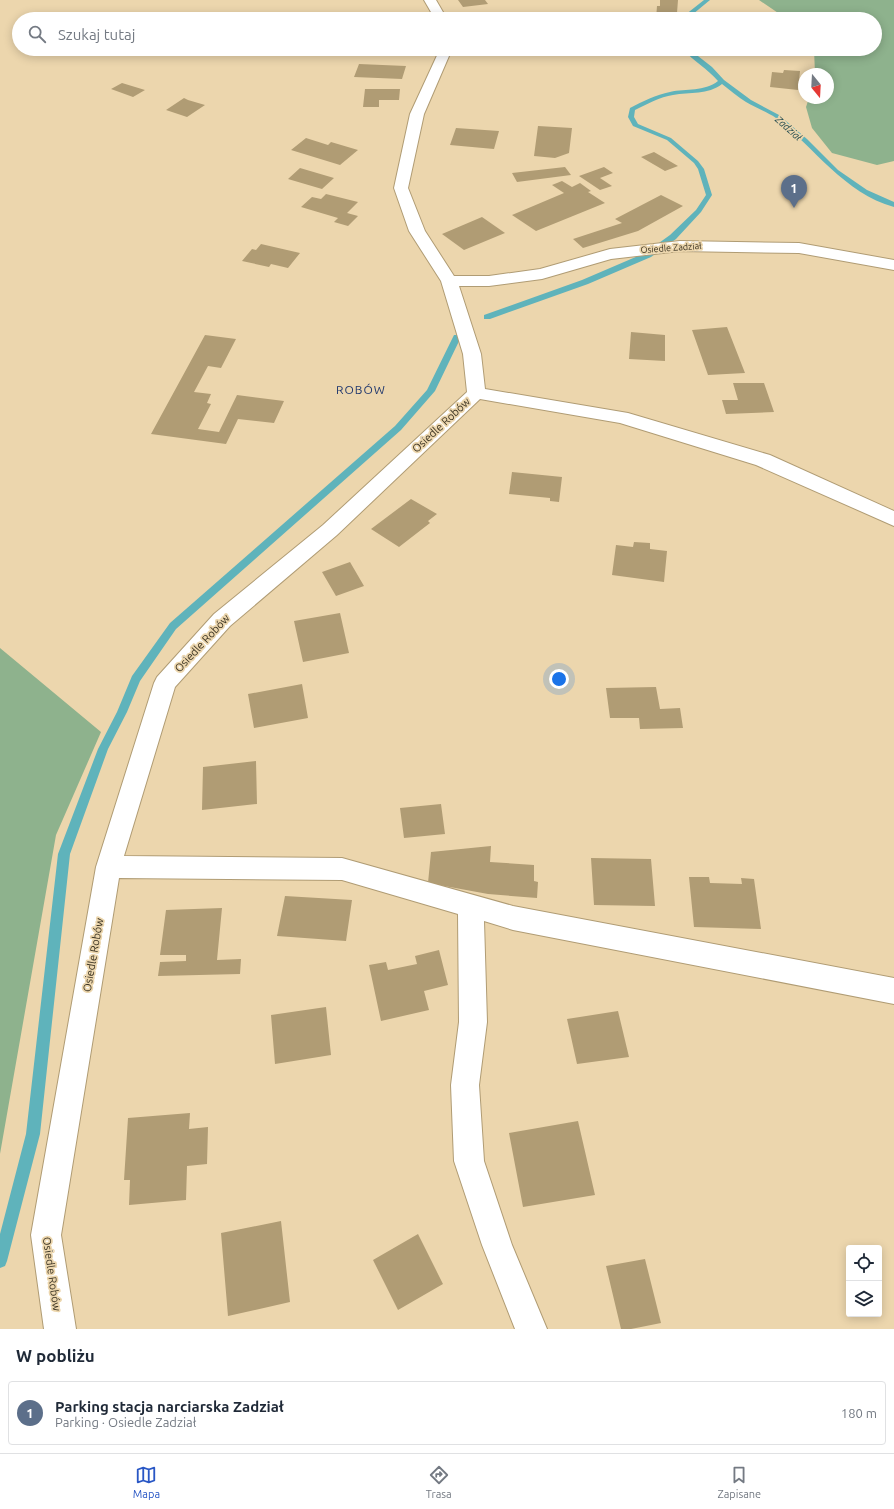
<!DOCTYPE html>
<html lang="pl">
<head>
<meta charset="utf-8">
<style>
  :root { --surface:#fff; --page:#f6f6f7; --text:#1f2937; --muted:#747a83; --line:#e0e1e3; --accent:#2957c5 }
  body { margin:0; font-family:Ubuntu,sans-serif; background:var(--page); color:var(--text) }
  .controls { position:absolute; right:12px; bottom:12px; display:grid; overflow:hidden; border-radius:4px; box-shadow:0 2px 10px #0003 }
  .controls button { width:36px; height:36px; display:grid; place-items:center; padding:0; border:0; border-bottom:1px solid var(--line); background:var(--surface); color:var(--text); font:20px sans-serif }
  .compass { position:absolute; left:798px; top:68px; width:36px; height:36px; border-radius:50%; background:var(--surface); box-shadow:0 2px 10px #0003; rotate:162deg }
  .you { position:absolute; left:559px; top:679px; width:14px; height:14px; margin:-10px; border:3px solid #fff; border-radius:50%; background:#1a73e8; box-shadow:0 0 0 6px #1a73e833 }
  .badge { display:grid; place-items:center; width:26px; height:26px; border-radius:50%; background:var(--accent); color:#fff; font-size:13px; font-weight:700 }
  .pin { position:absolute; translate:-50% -33px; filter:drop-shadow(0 1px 2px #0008) }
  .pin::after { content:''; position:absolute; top:21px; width:14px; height:12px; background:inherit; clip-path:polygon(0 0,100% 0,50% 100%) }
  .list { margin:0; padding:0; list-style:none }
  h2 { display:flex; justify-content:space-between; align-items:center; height:52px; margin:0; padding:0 16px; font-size:17px }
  h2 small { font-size:13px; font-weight:400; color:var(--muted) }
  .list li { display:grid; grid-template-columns:26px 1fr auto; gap:12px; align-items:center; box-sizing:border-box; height:64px; margin:0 8px 8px; padding:0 8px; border:1px solid var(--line); border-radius:4px }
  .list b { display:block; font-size:15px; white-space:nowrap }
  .list p { margin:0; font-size:13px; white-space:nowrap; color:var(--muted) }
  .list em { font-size:13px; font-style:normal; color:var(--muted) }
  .icon { flex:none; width:22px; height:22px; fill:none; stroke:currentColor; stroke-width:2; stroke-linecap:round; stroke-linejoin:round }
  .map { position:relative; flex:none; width:894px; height:1329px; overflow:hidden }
  .search { position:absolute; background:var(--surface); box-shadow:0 2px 10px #0003; left:12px; right:12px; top:12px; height:44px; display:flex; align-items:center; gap:10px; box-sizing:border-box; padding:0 14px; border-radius:22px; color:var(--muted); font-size:15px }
  .sheet { height:124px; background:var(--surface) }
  nav { display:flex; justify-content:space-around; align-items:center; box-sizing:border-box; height:56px; border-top:1px solid var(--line); background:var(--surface); font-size:11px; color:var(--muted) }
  nav a { display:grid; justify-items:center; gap:2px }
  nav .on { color:var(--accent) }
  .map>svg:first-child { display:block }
</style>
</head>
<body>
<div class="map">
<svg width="894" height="1329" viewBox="0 0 894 1329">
  <rect width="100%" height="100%" fill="#ecd6ad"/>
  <path fill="#8eb28d" d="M 759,0 L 894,0 L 894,161 L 877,165 L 832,153 L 812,128 L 806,107 L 809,98 L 828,98 L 828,74 L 815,74 L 814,49 L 875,49 L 875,19 L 787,19 Z
    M 0,648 L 101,732 L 56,835 L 0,1154 Z"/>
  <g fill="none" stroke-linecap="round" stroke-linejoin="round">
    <path fill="#5fb3bb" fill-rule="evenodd" d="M 704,0 L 710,0 L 687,19 L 680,19 Z
      M 683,49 L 689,49 L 712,67 L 724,80 L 751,100 L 779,115 L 807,139 L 838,170 L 867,190 L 894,202 L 894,207 C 844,193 815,148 776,118 C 767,112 756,108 746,102 C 738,97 730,90 722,84 C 708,95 690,92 673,95 C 660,97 647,104 635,110 L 634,117 L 638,124 L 671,138 L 698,161 L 704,169 L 712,195 L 701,212 L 676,239 L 651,257 L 588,284 L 490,319 L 484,319 L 484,315 L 582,280 L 645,253 L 670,235 L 696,210 L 706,195 L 698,169 L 694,163 L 667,140 L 633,126 L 628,117 L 630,108 C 643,101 656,95 670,92 C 687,88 704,92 718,81 C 708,69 693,61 683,49 Z
      M 454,335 L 457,335 L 461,337 L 435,391 L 401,430 L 176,629 L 140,681 L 127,712 L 108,749 L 70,854 L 40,1134 L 7,1261 L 5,1266 L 0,1268 L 0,1234 L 26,1134 L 58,854 L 98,749 L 117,712 L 132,676 L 170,623 L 395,426 L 427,390 Z"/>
  </g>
  <path fill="#b09c74" d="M 458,0 L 485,0 L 488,4 L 463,7 Z
    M 660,0 L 678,0 L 677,13 L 672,12 L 671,19 L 656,19 L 657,6 L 660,6 Z
    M 758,49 L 797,49 L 794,56 L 758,50 Z
    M 359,64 L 406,66 L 402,79 L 354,77 Z
    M 784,70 L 800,71 L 798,90 L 770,87 L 772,72 L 783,73 Z
    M 122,83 L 145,90 L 133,97 L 111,89 Z
    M 365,89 L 400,89 L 399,100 L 379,100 L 379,107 L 363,107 Z
    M 184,98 L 188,100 L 205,105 L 187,117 L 166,110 Z
    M 538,126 L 572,128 L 569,153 L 555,158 L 534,156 Z
    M 456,128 L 499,131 L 494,149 L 450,145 Z
    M 306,138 L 328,145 L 331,142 L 358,150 L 340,165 L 291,150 Z
    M 654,152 L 678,166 L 665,171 L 641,157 Z
    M 565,167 L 571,175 L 517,182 L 512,173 Z
    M 604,167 L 613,173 L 600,178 L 612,186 L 600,190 L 579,176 Z
    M 300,168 L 334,178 L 322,189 L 288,179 Z
    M 562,181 L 572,187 L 580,183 L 591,191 L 588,192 L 605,203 L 536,231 L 512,215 L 564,193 L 552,185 Z
    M 326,194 L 358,202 L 347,213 L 358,216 L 348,226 L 334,222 L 338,218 L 301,207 L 312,197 L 321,199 Z
    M 661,195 L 683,206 L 638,231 L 583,248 L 573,239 L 622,223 L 615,219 Z
    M 482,217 L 505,233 L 464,250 L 442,234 Z
    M 261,244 L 300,253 L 288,268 L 271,264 L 269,267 L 242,261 L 252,249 L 256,250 Z
    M 727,327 L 745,373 L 708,375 L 692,330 Z
    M 631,332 L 665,335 L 665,361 L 629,359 Z
    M 205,335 L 236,339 L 221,368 L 208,366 L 194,392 L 211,394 L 207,403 L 211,404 L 198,429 L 219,432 L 237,395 L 284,401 L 274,423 L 238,419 L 226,444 L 151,434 Z
    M 733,383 L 764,383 L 774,412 L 726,414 L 722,400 L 738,400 Z
    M 512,472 L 562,477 L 559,502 L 550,501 L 550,498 L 509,494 Z
    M 411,499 L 437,514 L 428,521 L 430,523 L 399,547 L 371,529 Z
    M 634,542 L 650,543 L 650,549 L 667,551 L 664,582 L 612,575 L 616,545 L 633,547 Z
    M 350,562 L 364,586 L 336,596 L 322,572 Z
    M 340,613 L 349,653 L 303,662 L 294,621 Z
    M 302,684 L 308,718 L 254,728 L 248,694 Z
    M 656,687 L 660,709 L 680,708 L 683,728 L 640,729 L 639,718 L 610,718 L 606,688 Z
    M 256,761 L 257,804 L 202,810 L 203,767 Z
    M 441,804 L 445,834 L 404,838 L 400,808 Z
    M 491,846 L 490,862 L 534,865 L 534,881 L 538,882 L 537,898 L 488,894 L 428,883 L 431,852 Z
    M 591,858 L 651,859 L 655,906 L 594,905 Z
    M 689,877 L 709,877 L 710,883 L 742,884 L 741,878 L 754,879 L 761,929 L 694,927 Z
    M 285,896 L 352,900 L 346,941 L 277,936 Z
    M 222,908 L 217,960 L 241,959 L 240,974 L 158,976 L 160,962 L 186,961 L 186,955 L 160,955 L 166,910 Z
    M 439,950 L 448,985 L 424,991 L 429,1010 L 381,1021 L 369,965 L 386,962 L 388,970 L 417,964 L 415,956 Z
    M 326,1007 L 331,1055 L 275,1064 L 271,1015 Z
    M 618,1011 L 629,1057 L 577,1064 L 567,1019 Z
    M 190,1113 L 189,1129 L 208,1127 L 207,1164 L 187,1166 L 186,1200 L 129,1205 L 130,1180 L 124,1180 L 128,1118 Z
    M 578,1121 L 595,1195 L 523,1207 L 509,1133 Z
    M 281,1221 L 290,1302 L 228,1316 L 221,1233 Z
    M 418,1234 L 443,1284 L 398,1310 L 373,1260 Z
    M 645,1259 L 661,1323 L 631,1329 L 621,1329 L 606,1266 Z"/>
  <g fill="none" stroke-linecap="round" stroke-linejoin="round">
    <g stroke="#b09c74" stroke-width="2">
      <path id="minor" d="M 424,0 L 436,0 L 447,19 L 435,19 Z
        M 440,49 L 452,49 L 424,114 L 408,188 L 425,231 L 454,276 L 489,276 L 540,269 L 610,249 L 680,241 L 799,243 L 894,260 L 894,270 L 799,253 L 680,251 L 611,259 L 542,279 L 489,286 L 459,286 L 481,354 L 485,389 L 628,413 L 770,455 L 894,511 L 894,526 L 756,465 L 620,423 L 480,399 L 337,535 L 230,626 L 175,687 L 124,856 L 342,858 L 513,906 L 894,978 L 894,1004 L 513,930 L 484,921 L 487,1022 L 479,1085 L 484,1161 L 512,1245 L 547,1329 L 515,1329 L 482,1245 L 454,1161 L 451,1085 L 459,1022 L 458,914 L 342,880 L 119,878 L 61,1235 L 76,1329 L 44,1329 L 31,1235 L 96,867 L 154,683 L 157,677 L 214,614 L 323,525 L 467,392 L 463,354 L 441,281 L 409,231 L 394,188 L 410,114 Z"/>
    </g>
    <use href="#minor" fill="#fff" fill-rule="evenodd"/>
  </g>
  <g text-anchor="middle" stroke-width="3.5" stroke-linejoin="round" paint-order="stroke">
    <g font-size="9" fill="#3b3322" stroke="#ecd6ad">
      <text transform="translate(671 248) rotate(-4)" y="3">Osiedle Zadział</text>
    </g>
    <g font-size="10" font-style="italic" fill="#224a4e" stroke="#ecd6ad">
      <text transform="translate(789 128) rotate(42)" y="4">Zadział</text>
    </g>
    <g font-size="11" fill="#3b3322" stroke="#ecd6ad">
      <text transform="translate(441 425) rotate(-43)" y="4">Osiedle Robów</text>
      <text transform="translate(202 643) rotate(-47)" y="4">Osiedle Robów</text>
      <text transform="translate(93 955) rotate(-80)" y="4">Osiedle Robów</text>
      <text transform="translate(52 1274) rotate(82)" y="4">Osiedle Robów</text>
    </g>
    <g font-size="12" letter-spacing="1" fill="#1e366d" stroke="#ecd6ad">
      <text x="361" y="394">ROBÓW</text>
    </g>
  </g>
</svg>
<div class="controls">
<button><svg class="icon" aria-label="locate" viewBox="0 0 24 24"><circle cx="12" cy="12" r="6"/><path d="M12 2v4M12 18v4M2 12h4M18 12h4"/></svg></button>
<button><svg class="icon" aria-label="layers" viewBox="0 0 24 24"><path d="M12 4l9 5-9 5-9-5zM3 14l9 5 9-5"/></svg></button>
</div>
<svg class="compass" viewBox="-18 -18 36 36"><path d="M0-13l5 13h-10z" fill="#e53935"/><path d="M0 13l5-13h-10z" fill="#747a83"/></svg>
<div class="you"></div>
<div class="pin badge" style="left:794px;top:208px;background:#5c6f8a">1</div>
<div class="search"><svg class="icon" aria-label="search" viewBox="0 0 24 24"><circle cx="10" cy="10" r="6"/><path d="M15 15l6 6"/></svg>Szukaj tutaj</div>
</div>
<section class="sheet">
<h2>W pobliżu<small></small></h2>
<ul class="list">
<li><span class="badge" style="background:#5c6f8a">1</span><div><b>Parking stacja narciarska Zadział</b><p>Parking · Osiedle Zadział</p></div><em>180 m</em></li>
</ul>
</section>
<nav>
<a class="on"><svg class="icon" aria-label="map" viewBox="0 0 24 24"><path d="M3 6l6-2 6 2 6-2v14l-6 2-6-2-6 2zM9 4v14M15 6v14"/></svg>Mapa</a>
<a><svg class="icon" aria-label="directions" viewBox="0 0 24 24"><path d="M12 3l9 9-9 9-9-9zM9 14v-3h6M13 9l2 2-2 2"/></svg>Trasa</a>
<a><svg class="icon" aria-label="saved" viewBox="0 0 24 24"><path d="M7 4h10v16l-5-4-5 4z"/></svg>Zapisane</a>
</nav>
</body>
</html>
